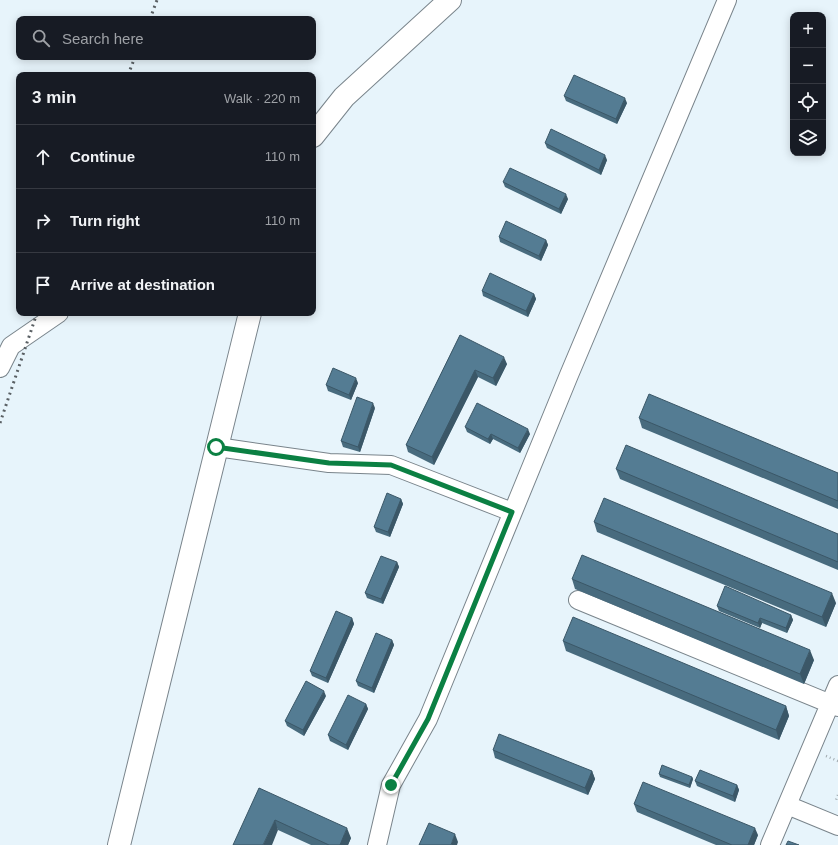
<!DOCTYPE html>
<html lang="en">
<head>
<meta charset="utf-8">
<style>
  :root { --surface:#171b24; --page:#20242c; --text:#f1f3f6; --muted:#9ea1a6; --line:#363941 }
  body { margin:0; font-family:Arial,sans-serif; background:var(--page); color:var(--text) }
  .controls { position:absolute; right:12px; top:12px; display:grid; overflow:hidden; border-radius:8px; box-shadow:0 2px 10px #0003 }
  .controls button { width:36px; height:36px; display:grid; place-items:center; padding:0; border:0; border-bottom:1px solid var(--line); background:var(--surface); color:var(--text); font:20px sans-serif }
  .stop { position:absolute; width:12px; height:12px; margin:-9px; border:3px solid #0b8043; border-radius:50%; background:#fff }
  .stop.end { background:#0b8043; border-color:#fff; box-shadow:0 1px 4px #0008 }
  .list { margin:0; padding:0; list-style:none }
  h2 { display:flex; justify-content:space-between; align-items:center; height:52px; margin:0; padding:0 16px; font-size:17px }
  h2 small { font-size:13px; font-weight:400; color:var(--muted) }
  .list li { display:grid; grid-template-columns:26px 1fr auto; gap:12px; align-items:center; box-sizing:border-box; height:64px; padding:0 16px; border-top:1px solid var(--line) }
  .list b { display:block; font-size:15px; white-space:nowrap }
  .list em { font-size:13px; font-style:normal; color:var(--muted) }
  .icon { flex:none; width:22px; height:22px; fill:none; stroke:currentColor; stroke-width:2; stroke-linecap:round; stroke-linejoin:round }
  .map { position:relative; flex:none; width:838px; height:845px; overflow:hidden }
  .search { position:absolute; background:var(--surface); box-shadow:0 2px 10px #0003; left:16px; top:16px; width:300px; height:44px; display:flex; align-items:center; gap:10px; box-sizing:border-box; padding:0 14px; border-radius:8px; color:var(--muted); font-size:15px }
  .panel { position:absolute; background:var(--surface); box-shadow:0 2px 10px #0003; left:16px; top:72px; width:300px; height:244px; border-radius:8px }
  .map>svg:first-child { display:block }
</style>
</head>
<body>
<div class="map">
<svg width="838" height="845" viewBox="0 0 838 845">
  <rect width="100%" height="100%" fill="#e7f4fb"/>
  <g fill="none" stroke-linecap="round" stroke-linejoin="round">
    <g stroke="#79848b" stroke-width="20">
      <path id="minor" d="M 0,368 L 11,346 L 59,313
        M 217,447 L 329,463 L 391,465 L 512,512
        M 578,600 L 838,707
        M 787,805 L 838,826
        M 377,845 L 391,785 L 428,719 L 569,375 L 727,0
        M 770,845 L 838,685"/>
    </g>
    <g stroke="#79848b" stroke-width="24">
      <path id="tertiary" d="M 313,136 L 344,97 L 450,0
        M 119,845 L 250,313"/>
    </g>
    <path stroke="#9ea7ac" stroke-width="2.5" stroke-dasharray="1 3" stroke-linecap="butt" d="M 826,756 L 838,761
      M 838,795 L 836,800 L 838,801"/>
    <use href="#minor" stroke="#fff" stroke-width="18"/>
    <use href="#tertiary" stroke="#fff" stroke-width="22"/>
    <path stroke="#595f63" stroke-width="3" stroke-dasharray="2 4" stroke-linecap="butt" d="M 150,19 L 157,0
      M 128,75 L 135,57
      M 0,423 L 37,313"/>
  </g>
  <path fill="#486b7e" d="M 564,96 L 627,103 L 617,124 L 566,101 Z
    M 545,143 L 607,160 L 601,175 L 547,148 Z
    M 503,182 L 568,199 L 561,214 L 505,187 Z
    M 499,237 L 546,240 L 548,245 L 541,261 L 500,242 Z
    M 482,291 L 534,294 L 536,299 L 528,317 L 483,296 Z
    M 460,335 L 507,364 L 496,386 L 478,377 L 434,465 L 408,452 L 406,445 Z
    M 358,383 L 351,400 L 328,391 L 326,385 Z
    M 375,408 L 360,452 L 343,447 L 341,441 Z
    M 639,418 L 838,473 L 838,509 L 642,428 Z
    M 465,427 L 530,434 L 520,453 L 493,439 L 490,444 L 467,432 Z
    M 616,469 L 838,534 L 838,570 L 620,479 Z
    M 401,499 L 403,504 L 390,537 L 376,532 L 374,527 Z
    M 594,522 L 836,603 L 826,627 L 597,532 Z
    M 397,562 L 399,567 L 383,604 L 367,598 L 365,593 Z
    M 572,579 L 814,660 L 804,684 L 575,589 Z
    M 717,606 L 791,615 L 793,620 L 787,633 L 762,623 L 760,628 L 719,611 Z
    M 352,618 L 354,624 L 328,683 L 312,676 L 310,671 Z
    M 392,640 L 394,645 L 374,693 L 358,686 L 356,681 Z
    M 563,641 L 786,706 L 789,716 L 779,740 L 566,651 Z
    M 326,696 L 304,736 L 287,726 L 285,721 Z
    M 366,704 L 368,709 L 348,750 L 330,741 L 328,735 Z
    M 493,750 L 592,771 L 595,779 L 588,795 L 495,758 Z
    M 659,774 L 692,777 L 693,779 L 690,788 L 660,777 Z
    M 695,781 L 737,785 L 739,790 L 735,802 L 697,786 Z
    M 259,788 L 351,838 L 348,845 L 311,845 L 278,830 Z
    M 634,804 L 758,835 L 754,845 L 716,845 L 637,812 Z"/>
  <path fill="#3b5767" d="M 625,98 L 627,103 L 617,124 L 616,119 Z
    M 605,155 L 607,160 L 601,175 L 599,170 Z
    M 566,194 L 568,199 L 561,214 L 559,209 Z
    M 546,240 L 548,245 L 541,261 L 539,256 Z
    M 534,294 L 536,299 L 528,317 L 526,311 Z
    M 504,357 L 507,364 L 496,386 L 493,378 Z
    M 475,370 L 478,377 L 434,465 L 432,457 Z
    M 356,378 L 358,383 L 351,400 L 349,395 Z
    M 373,403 L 375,408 L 360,452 L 358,447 Z
    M 528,429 L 530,434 L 520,453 L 518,448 Z
    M 491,434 L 493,439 L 490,444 L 488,439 Z
    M 401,499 L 403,504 L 390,537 L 388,532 Z
    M 397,562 L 399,567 L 383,604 L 381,599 Z
    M 832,593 L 836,603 L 826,627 L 822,617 Z
    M 791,615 L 793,620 L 787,633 L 786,628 Z
    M 352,618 L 354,624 L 328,683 L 326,678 Z
    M 760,618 L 762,623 L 760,628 L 758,623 Z
    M 392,640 L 394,645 L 374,693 L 372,688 Z
    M 810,650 L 814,660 L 804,684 L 800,674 Z
    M 324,691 L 326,696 L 304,736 L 303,730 Z
    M 366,704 L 368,709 L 348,750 L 346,745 Z
    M 786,706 L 789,716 L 779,740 L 776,730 Z
    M 592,771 L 595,779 L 588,795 L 585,788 Z
    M 692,777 L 693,779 L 690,788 L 689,785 Z
    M 737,785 L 739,790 L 735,802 L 733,796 Z
    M 275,820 L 278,830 L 272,845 L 263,845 Z
    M 347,828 L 351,838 L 348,845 L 340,845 Z
    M 755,828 L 758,835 L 754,845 L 748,845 Z
    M 455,834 L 458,842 L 457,845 L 451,845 Z"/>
  <path fill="#547c93" stroke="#3b5767" d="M 574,75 L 625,98 L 616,119 L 564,96 Z
    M 551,129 L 605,155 L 599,170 L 545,143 Z
    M 510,168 L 566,194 L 559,209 L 503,182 Z
    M 506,221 L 546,240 L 539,256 L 499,237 Z
    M 490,273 L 534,294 L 526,311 L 482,291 Z
    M 460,335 L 504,357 L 493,378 L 475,370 L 432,457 L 406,445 Z
    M 333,368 L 356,378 L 349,395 L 326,385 Z
    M 649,394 L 838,473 L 838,501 L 639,418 Z
    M 357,397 L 373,403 L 358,447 L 341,441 Z
    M 477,403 L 528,429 L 518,448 L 491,434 L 488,439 L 465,427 Z
    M 626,445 L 838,534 L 838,562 L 616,469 Z
    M 387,493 L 401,499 L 388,532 L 374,527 Z
    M 604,498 L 832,593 L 822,617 L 594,522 Z
    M 582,555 L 810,650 L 800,674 L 572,579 Z
    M 381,556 L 397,562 L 381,599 L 365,593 Z
    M 725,586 L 791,615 L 786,628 L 760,618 L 758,623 L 717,606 Z
    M 336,611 L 352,618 L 326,678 L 310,671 Z
    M 573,617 L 786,706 L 776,730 L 563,641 Z
    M 376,633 L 392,640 L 372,688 L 356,681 Z
    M 306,681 L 324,691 L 303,730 L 285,721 Z
    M 348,695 L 366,704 L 346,745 L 328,735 Z
    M 499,734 L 592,771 L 585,788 L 493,750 Z
    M 662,765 L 692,777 L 689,785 L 659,774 Z
    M 700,770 L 737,785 L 733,796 L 695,781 Z
    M 643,782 L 755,828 L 748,845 L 732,845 L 634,804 Z
    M 259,788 L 347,828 L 340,845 L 329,845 L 275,820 L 263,845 L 233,845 Z
    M 429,823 L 455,834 L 451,845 L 419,845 Z
    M 788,841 L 799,845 L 786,845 Z"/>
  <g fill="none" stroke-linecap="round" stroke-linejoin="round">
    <path stroke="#0b8043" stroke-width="5" d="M 216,447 L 329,463 L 391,465 L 512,512 L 428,719 L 391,785"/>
  </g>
</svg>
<div class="controls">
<button>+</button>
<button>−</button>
<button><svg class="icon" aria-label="locate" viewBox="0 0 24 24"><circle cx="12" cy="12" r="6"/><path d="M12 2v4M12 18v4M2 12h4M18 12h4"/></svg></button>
<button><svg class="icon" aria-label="layers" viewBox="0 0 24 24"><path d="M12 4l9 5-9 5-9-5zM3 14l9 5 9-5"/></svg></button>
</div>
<div class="stop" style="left:216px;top:447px"></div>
<div class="stop end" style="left:391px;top:785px"></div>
<div class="search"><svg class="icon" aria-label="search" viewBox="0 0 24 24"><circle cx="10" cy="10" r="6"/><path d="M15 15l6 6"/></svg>Search here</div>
<section class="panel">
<h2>3 min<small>Walk · 220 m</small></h2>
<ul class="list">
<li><svg class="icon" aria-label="ahead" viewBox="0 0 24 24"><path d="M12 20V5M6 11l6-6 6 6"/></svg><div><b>Continue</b></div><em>110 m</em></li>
<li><svg class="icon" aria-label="right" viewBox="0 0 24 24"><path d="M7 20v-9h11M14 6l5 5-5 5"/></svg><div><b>Turn right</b></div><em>110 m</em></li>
<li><svg class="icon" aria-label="arrive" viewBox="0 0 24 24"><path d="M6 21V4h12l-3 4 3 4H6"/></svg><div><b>Arrive at destination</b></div></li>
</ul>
</section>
</div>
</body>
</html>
